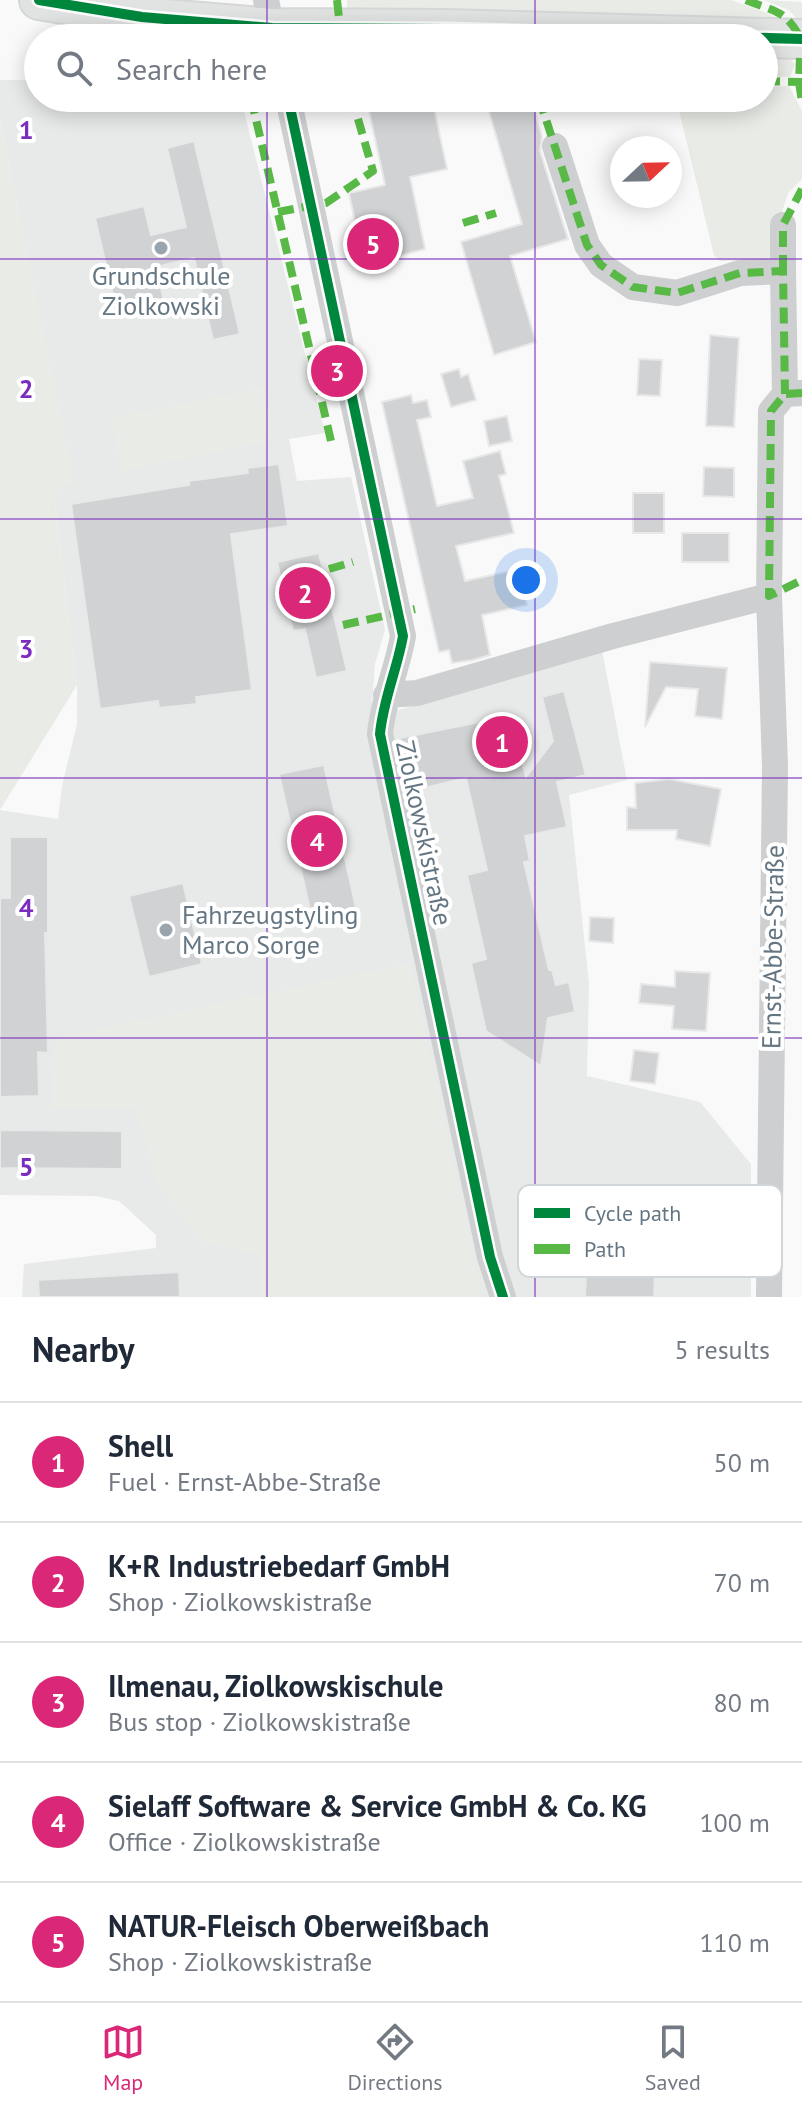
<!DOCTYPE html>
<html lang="en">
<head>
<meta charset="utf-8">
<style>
  :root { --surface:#fff; --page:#f2f2f3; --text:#1f2937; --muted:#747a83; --line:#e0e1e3; --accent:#db2777 }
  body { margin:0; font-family:"PT Sans",sans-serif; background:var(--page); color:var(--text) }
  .compass { position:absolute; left:610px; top:136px; width:72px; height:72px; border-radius:50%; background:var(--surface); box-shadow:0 4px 20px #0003; rotate:68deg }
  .you { position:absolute; left:526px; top:580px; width:28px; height:28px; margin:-20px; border:6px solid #fff; border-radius:50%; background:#1a73e8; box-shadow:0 0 0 12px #1a73e833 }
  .badge { display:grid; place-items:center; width:52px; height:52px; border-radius:50%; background:var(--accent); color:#fff; font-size:26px; font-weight:700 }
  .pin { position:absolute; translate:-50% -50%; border:4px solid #fff; box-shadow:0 2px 8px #0006 }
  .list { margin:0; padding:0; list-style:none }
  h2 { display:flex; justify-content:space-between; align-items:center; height:104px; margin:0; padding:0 32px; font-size:34px }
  h2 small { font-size:26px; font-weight:400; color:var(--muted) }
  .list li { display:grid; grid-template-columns:52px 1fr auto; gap:24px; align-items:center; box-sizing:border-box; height:120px; padding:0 32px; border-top:2px solid var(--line) }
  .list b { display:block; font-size:30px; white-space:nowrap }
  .list p { margin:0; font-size:26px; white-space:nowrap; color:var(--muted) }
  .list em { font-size:26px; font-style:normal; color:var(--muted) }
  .icon { flex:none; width:44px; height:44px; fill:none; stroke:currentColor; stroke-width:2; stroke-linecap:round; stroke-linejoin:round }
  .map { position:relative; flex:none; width:802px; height:1297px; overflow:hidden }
  .search { position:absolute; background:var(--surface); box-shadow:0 4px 20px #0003; left:24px; right:24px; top:24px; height:88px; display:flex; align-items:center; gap:20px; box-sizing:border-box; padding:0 28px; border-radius:44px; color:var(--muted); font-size:30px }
  .sheet { height:704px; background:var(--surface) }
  nav { display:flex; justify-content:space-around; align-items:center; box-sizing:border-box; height:112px; border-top:2px solid var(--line); background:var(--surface); font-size:22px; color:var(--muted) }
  nav a { display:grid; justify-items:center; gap:4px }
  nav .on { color:var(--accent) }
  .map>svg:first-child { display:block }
</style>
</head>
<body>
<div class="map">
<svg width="802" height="1297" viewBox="0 0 802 1297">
  <rect width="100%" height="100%" fill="#f9f9f9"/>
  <path fill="#e8e9e9" d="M 0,80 L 38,80 L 38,98 L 241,99 L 325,433 L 289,439 L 297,481 L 351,477 L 385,630 L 375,664 L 371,718 L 602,650 L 627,780 L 569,795 L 589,984 L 587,1076 L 700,1102 L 751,1164 L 751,1297 L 22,1297 L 24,1264 L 156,1248 L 156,1235 L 119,1201 L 96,1196 L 0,1195 L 0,810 L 58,819 L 62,786 L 77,724 L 77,686 L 54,495 L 60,487 L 74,483 L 0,121 Z"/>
  <path fill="#e8ebe6" d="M 347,0 L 731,0 L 770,14 L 780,21 L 664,14 L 528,17 L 347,12 Z
    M 764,0 L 802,2 L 802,25 L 789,10 Z
    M 784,54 L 795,64 L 790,77 L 764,77 L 764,57 L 774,58 Z
    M 789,86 L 802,111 L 802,179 L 788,193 L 776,231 L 775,251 L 767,260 L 720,261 L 714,255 L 676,98 L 764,98 L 764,87 Z
    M 0,121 L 75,484 L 60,487 L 54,495 L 77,685 L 0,810 Z
    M 263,387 L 274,440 L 122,471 L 111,418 Z
    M 410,963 L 483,1297 L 260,1297 L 259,1254 L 203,1243 L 157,1183 L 135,1108 L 51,1109 L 55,1038 Z"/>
  <path fill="#d0d2d3" stroke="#e8e8e8" stroke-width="2" d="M 432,98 L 447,169 L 410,177 L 425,249 L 364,265 L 349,193 L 385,185 L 369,111 Z
    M 485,98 L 531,98 L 542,137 L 540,151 L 568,239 L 510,256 L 536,342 L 494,355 L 461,242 L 522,224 Z
    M 194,141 L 240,334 L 213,340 L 194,258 L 156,267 L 164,301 L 117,312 L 95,218 L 144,206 L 151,235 L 186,227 L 167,148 Z
    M 710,335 L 739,338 L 734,427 L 706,426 Z
    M 639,359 L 662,360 L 660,396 L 637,395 Z
    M 459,369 L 461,377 L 468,374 L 476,400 L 451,407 L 441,374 Z
    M 411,395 L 413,403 L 427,400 L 431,417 L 417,420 L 437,506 L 473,498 L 463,461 L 500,451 L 506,474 L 499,476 L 514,533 L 456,546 L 465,581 L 519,569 L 527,605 L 482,615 L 490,655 L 473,660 L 452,663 L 449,650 L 439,652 L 395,460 L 382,402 Z
    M 507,416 L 512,441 L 489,446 L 484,421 Z
    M 279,464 L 288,526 L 231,534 L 252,690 L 196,697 L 197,704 L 159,708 L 158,701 L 100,709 L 71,504 L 189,485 L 189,481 L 248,473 L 247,468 Z
    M 704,467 L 734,468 L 734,497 L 703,496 Z
    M 633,493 L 664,493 L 664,533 L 633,533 Z
    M 682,533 L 729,533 L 729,562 L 682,562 Z
    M 319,553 L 347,671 L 316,678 L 305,629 L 293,631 L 277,562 Z
    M 650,662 L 727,668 L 722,719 L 695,716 L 698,689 L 666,687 L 645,727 Z
    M 564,691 L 586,775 L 557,782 L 567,827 L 525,836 L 530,861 L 524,862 L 549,970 L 552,970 L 556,985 L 569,982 L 575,1012 L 548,1018 L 541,1066 L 486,1031 L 471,963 L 486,959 L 467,875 L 487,870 L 466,778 L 412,791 L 400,738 L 510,716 L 526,777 L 553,741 L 542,697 Z
    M 324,765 L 356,908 L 312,918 L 279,774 Z
    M 669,779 L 721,789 L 710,846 L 676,839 L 677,830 L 627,830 L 627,807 L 636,808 L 635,783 Z
    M 10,837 L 48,837 L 48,933 L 45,933 L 48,1053 L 38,1052 L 39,1096 L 0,1097 L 0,898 L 10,898 Z
    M 183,883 L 202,964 L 149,977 L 129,896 Z
    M 590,917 L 614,918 L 613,943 L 589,941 Z
    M 675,971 L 710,973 L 706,1031 L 672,1029 L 674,1006 L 639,1003 L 641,984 L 675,987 Z
    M 634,1050 L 659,1053 L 655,1084 L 630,1081 Z
    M 0,1130 L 122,1131 L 122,1169 L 0,1168 Z
    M 589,1203 L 658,1207 L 654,1297 L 585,1297 Z
    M 179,1272 L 180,1297 L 39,1297 L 38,1280 Z"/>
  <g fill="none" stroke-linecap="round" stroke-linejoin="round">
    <g stroke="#d5d6d7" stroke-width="42">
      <path id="secondary" d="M 39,0 L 142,17 L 272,28 L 446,29 L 802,39"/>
    </g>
    <path stroke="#cecfd0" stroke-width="26" d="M 266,0 L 274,38
      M 288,98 L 403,636 C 397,670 383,700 380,734 L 490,1257 L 503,1297
      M 555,146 L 587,245 L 601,265 L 633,287 L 677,293 L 740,273 L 783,271 L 785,394
      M 783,271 L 783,225
      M 386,695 L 417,693 L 613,636 L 769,596
      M 769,1297 L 775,766 L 769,596 L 771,411 L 785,394 L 802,393"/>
    <use href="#secondary" stroke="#e1e2e2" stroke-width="38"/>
    <path stroke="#58b947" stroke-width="8" stroke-dasharray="16 8" stroke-linecap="butt" d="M 337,0 L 341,36
      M 746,0 C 775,12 785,9 801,39
      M 800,58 L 799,82 L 802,102
      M 764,81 L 802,82
      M 251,98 L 331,441
      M 539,98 L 587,245 L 601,265 L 633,287 L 677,293 L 740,273 L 783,271 L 785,394
      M 278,212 L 326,203 L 373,171 L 352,98
      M 463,223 L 496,213
      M 783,271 L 783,225 L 802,189
      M 802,393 L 785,394 L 771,411 L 769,596 L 802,580
      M 329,569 L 353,562
      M 343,625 L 415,609"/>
    <g stroke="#fff" stroke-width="15">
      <path id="cycleway" d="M 39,0 L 142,17 L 272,28 L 446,29 L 802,39
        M 288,98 L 403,636 C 397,670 383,700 380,734 L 490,1257 L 503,1297"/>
    </g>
    <use href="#cycleway" stroke="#00873e" stroke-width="10"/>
  </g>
  <path fill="none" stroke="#7b2cbf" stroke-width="2" stroke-opacity="0.55" d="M 267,0 L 267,38M 535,0 L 535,38M 267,98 L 267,1297M 535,98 L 535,1297M 0,259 L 802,259M 0,519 L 802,519M 0,778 L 802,778M 0,1038 L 802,1038"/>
  <g fill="#99a4ac" stroke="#fff" stroke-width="3">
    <circle cx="161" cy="248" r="8"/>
    <circle cx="166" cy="930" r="8"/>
  </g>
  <g text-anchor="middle" stroke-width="8" stroke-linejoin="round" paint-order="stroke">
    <g font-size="26" fill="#657683" stroke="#fff">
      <text x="161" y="285">Grundschule<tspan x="161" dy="30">Ziolkowski</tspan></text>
      <text x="182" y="924" text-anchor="start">Fahrzeugstyling<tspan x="182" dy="30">Marco Sorge</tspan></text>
    </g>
    <g font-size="26" fill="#657683" stroke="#fff">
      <text transform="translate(424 833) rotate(78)" y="9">Ziolkowskistraße</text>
      <text transform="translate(773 947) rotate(-89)" y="9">Ernst-Abbe-Straße</text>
    </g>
  </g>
  <rect x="518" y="1185" width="264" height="92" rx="12" fill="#fff" stroke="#d1d6da" stroke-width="2"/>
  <rect x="534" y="1208" width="36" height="10" fill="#00873e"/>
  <rect x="534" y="1244" width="36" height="10" fill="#58b947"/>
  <g font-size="22" fill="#657683">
    <text x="584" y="1221">Cycle path</text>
    <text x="584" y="1257">Path</text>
  </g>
  <g font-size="26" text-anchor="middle" font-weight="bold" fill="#7b2cbf" stroke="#fff" stroke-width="8" stroke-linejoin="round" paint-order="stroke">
    <text x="26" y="139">1</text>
    <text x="26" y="398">2</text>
    <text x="26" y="658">3</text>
    <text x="26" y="917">4</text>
    <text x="26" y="1176">5</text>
  </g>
</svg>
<svg class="compass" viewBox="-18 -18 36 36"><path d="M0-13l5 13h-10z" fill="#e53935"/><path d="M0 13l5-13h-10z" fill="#747a83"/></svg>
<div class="you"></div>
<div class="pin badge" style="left:502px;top:742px">1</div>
<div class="pin badge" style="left:305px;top:593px">2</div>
<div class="pin badge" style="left:337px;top:371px">3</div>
<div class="pin badge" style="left:317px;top:841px">4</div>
<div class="pin badge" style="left:373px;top:244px">5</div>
<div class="search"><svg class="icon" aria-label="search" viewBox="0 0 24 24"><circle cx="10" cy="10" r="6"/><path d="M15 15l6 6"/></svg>Search here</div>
</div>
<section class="sheet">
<h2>Nearby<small>5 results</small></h2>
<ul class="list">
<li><span class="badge">1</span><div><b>Shell</b><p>Fuel · Ernst-Abbe-Straße</p></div><em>50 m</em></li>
<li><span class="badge">2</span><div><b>K+R Industriebedarf GmbH</b><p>Shop · Ziolkowskistraße</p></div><em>70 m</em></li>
<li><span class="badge">3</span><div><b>Ilmenau, Ziolkowskischule</b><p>Bus stop · Ziolkowskistraße</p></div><em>80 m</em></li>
<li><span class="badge">4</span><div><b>Sielaff Software &amp; Service GmbH &amp; Co. KG</b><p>Office · Ziolkowskistraße</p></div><em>100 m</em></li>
<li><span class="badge">5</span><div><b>NATUR-Fleisch Oberweißbach</b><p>Shop · Ziolkowskistraße</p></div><em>110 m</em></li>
</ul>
</section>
<nav>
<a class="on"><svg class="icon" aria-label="map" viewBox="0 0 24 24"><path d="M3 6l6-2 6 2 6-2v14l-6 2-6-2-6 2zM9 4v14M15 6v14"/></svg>Map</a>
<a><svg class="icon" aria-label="directions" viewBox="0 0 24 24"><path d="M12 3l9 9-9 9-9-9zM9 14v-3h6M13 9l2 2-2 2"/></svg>Directions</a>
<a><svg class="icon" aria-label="saved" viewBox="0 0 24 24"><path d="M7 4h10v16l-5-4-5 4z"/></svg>Saved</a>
</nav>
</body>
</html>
